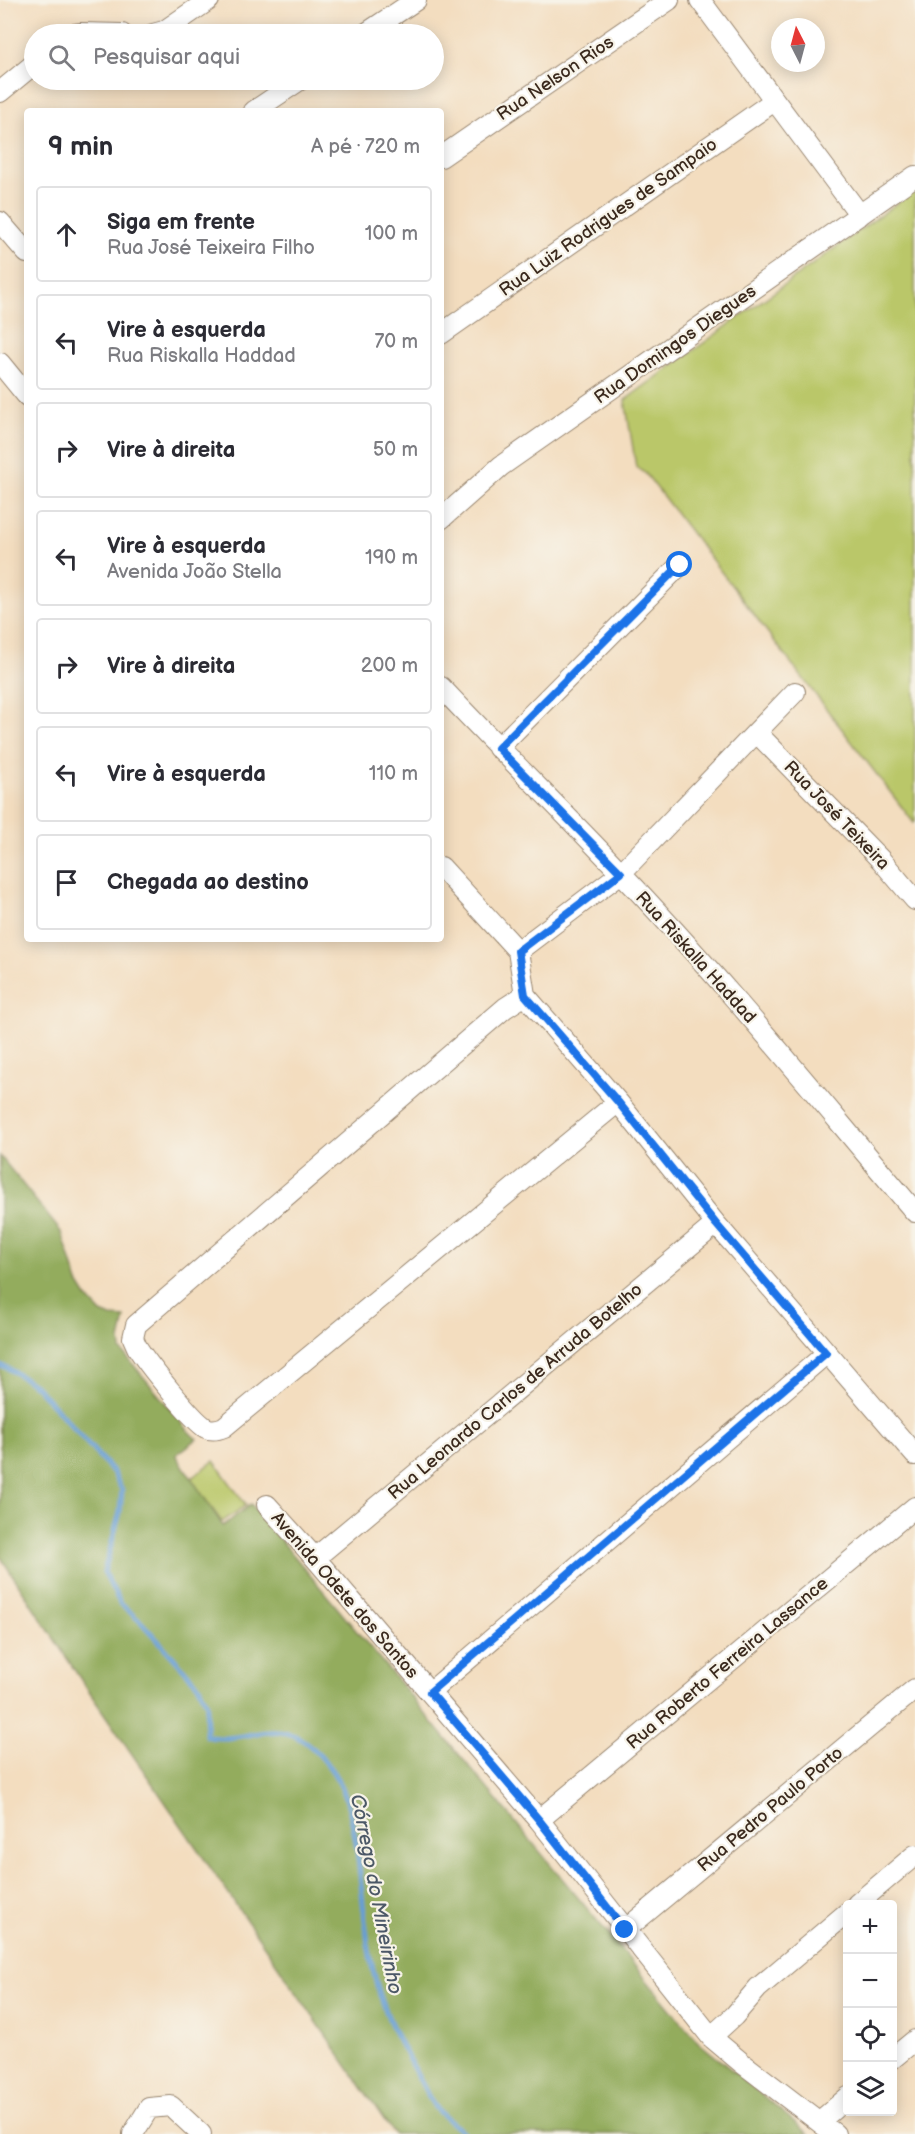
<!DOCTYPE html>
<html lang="pt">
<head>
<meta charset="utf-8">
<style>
  :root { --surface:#fff; --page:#f2f2f3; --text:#2b2b33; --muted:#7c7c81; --line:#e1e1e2 }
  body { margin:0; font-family:"Balsamiq Sans",sans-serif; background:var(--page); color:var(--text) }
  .controls { position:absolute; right:18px; bottom:18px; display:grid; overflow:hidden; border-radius:6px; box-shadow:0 3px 15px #0003 }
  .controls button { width:54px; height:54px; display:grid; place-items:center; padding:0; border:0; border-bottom:2px solid var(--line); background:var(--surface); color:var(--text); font:30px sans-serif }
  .compass { position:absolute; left:771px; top:18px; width:54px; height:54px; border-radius:50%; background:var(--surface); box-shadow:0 3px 15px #0003; rotate:354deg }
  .stop { position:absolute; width:18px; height:18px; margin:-14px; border:4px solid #1a73e8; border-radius:50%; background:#fff }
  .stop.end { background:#1a73e8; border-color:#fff; box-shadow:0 2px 6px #0008 }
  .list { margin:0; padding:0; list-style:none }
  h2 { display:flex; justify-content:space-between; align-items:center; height:78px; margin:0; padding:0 24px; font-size:26px }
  h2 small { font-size:20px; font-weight:400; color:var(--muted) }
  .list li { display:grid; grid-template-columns:39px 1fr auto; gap:18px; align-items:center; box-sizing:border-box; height:96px; margin:0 12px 12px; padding:0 12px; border:2px solid var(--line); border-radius:6px }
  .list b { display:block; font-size:22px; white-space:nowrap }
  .list p { margin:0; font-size:20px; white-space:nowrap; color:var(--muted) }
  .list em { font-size:20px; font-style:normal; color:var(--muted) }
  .icon { flex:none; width:33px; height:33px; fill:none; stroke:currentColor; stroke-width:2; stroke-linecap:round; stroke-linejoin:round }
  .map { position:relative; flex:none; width:915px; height:2134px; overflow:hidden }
  .search { position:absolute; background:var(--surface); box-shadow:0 3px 15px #0003; left:24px; top:24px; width:420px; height:66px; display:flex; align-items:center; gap:15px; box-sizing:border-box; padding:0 21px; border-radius:33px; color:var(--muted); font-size:22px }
  .panel { position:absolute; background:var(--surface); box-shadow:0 3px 15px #0003; left:24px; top:108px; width:420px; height:834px; border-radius:6px }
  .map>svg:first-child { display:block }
</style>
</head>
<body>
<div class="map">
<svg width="915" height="2134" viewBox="0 0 915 2134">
  <rect width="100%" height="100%" fill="#f7f3e8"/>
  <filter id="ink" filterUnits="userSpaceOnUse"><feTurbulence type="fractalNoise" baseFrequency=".0167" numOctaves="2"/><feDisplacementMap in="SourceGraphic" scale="12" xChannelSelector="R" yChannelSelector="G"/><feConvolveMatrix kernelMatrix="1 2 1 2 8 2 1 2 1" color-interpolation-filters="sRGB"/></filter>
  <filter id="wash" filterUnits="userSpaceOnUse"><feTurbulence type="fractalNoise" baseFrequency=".008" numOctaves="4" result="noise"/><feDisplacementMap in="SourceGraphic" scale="24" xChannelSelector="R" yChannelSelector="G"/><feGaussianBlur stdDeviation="1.35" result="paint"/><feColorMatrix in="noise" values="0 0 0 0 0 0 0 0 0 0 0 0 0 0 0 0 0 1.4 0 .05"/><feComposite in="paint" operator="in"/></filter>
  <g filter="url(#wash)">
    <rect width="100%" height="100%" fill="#f3ddbf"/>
    <path fill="#bac769" stroke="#7a7844" stroke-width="1.5" d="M 915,190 L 915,822 L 914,823 L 646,474 L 636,467 L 625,400 Z
      M 214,1461 L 246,1505 L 222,1522 L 190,1479 Z"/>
    <path fill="#93ac5d" stroke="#676b3e" stroke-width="1.5" d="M 0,1156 L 62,1233 L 78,1283 L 88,1299 L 101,1313 L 111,1317 L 125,1318 L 120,1340 L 121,1350 L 192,1435 L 197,1439 L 176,1455 L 223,1526 L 251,1504 L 698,2042 L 809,2134 L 394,2134 L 85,1686 L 0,1556 Z"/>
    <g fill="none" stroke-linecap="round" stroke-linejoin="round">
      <path stroke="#669ed4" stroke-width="5" d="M 0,1366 L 6,1367 L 36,1386 L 113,1472 L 122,1490 L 120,1512 L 104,1572 L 120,1603 L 142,1623 L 199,1686 L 207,1704 L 206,1736 C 237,1745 269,1721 299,1738 C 319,1749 339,1777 346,1798 C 365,1861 359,1929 379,1992 C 389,2024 405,2053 421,2082 C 426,2091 431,2103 437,2110 C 446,2119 456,2126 465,2134"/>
    </g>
  </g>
  <g filter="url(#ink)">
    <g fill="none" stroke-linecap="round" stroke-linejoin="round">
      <g stroke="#97846e" stroke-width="22">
        <path id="minor" d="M 700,0 L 860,215
          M 74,34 L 80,33 L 122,34
          M 153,34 L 164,31 L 209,0
          M 365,34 L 416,0
          M 0,92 L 34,64
          M 254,111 L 300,80
          M 441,157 L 669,0
          M 0,222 L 27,253
          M 441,334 L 774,101
          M 0,363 L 27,396
          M 441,519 L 501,466 L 915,176
          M 441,687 C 500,750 562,810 621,873 C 724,981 818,1098 915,1212
          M 757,733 L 881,860 L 915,900
          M 498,748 L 680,565
          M 441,867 L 518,951 L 525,995 L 618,1102 L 716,1224 L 915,1455
          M 518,951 L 621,873 L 795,692
          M 525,995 L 505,1008 L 136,1325 L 133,1338 L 137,1347 C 146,1362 193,1421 206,1428 C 212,1431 217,1430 224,1427 L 618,1102
          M 267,1505 L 315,1558 L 539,1820 L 711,2037 L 742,2063 L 835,2134
          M 315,1558 L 716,1224
          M 430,1692 L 827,1353
          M 539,1820 L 915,1507
          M 857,1904 L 915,1855
          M 625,1930 L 915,1689
          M 711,2037 L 734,2016 L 758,1988 L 848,1912
          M 892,2059 L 915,2040
          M 820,2121 L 848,2097
          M 133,2134 L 149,2108 L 171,2106 L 201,2134"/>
      </g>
      <use href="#minor" stroke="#fff" stroke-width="20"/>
    </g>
  </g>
  <g fill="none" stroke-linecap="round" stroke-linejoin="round" filter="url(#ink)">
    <path stroke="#1a73e8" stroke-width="8" d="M 625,1930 L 539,1820 L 430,1692 L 826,1353 L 716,1224 L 618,1102 L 525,995 L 518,951 L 621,873 L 498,748 L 680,565"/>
  </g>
  <g text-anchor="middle" stroke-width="4.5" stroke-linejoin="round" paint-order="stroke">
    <g font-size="18" fill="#3b2a1e" stroke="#f7f3e8">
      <text transform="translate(555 78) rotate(-34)" y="6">Rua Nelson Rios</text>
      <text transform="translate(608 217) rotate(-35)" y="6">Rua Luiz Rodrigues de Sampaio</text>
      <text transform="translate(675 344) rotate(-35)" y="6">Rua Domingos Diegues</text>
      <text transform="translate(837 815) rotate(46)" y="6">Rua José Teixeira</text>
      <text transform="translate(696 957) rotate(48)" y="6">Rua Riskalla Haddad</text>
      <text transform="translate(515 1391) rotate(-40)" y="6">Rua Leonardo Carlos de Arruda Botelho</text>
      <text transform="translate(345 1595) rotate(49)" y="6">Avenida Odete dos Santos</text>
      <text transform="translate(727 1663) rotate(-40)" y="6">Rua Roberto Ferreira Lassance</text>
      <text transform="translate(770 1809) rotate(-40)" y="6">Rua Pedro Paulo Porto</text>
    </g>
    <g font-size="20" font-style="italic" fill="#4c5867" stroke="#f7f3e8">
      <text transform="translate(377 1894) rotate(79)" y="7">Córrego do Mineirinho</text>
    </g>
  </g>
</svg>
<div class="controls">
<button>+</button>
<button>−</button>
<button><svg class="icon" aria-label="locate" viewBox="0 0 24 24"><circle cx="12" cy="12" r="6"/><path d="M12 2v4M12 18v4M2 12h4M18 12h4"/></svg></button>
<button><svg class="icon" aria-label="layers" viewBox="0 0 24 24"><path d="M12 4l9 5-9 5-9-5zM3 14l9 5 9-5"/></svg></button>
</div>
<svg class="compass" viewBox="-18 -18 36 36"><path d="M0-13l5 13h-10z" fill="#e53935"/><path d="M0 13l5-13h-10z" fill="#7c7c81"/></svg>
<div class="stop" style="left:680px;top:565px"></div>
<div class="stop end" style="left:625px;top:1930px"></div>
<div class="search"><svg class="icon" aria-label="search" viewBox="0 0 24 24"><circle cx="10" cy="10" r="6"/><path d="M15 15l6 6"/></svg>Pesquisar aqui</div>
<section class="panel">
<h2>9 min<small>A pé · 720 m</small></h2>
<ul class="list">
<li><svg class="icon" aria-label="ahead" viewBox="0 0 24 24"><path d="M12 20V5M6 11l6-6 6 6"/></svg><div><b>Siga em frente</b><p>Rua José Teixeira Filho</p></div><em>100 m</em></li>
<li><svg class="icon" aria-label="left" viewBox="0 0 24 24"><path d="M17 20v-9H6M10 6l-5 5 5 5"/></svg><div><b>Vire à esquerda</b><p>Rua Riskalla Haddad</p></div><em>70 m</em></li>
<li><svg class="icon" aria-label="right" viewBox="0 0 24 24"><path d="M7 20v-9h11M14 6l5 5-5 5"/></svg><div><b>Vire à direita</b></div><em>50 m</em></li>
<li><svg class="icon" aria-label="left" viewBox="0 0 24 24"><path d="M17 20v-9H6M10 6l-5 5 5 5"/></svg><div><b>Vire à esquerda</b><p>Avenida João Stella</p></div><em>190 m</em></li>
<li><svg class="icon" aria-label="right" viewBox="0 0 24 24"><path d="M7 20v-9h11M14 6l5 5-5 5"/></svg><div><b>Vire à direita</b></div><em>200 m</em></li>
<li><svg class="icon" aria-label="left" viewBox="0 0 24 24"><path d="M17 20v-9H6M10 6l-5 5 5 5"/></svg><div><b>Vire à esquerda</b></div><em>110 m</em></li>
<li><svg class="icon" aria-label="arrive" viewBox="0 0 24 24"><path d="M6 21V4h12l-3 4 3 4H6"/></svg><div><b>Chegada ao destino</b></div></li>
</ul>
</section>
</div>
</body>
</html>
